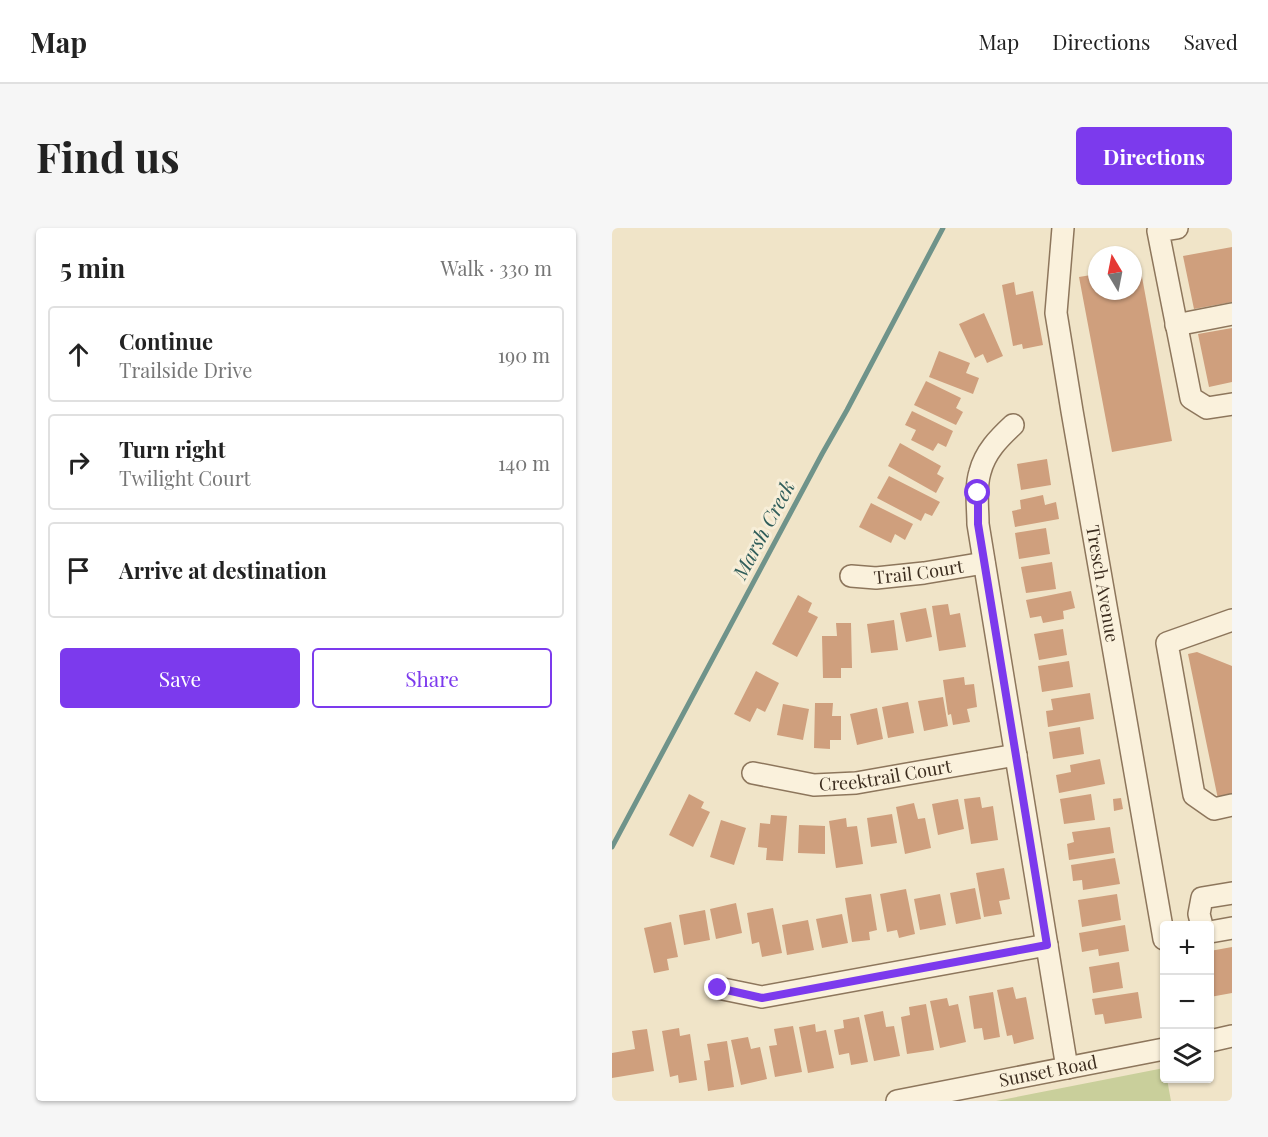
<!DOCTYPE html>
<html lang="en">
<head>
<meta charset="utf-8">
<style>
  :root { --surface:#fff; --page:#f6f6f6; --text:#222; --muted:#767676; --line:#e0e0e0; --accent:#7c3aed }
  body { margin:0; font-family:"Playfair Display",serif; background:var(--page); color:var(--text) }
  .controls { position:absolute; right:18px; bottom:18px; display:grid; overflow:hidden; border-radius:6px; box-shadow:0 2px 4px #0004 }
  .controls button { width:54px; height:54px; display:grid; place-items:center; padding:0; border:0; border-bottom:2px solid var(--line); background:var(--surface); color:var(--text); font:30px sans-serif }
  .compass { position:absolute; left:476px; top:18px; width:54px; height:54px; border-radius:50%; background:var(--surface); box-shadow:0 2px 4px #0004; rotate:350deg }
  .stop { position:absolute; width:18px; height:18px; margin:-14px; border:4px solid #7c3aed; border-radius:50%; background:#fff }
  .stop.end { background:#7c3aed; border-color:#fff; box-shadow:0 2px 6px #0008 }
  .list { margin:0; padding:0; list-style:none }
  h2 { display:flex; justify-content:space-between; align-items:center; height:78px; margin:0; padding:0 24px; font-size:26px }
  h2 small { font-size:20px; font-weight:400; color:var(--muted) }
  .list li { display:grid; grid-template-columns:39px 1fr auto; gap:18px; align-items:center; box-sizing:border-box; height:96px; margin:0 12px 12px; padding:0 12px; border:2px solid var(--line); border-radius:6px }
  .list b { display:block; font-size:22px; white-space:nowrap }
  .list p { margin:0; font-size:20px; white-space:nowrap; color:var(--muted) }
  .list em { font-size:20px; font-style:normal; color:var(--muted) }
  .actions { display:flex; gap:12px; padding:18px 24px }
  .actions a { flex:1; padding:14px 0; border:2px solid var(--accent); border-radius:6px; text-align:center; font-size:21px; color:var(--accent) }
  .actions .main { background:var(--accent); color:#fff }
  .icon { flex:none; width:33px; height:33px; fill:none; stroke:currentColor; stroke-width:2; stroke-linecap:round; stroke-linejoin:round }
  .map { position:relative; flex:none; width:620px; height:873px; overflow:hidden; border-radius:6px }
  header { display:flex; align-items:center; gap:36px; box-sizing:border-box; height:84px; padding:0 30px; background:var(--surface); border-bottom:2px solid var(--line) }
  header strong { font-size:28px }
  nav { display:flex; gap:33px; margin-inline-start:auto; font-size:21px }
  .intro { display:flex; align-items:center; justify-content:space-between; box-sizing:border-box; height:144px; padding:0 36px }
  h1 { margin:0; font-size:42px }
  .button { padding:15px 27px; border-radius:6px; background:var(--accent); color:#fff; font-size:21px; font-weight:700 }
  main { display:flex; gap:36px; padding:0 36px }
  aside { flex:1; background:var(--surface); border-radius:6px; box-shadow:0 2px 4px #0004 }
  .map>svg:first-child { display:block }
</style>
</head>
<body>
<header>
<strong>Map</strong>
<nav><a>Map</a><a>Directions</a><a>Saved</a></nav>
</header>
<div class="intro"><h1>Find us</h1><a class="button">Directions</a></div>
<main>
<aside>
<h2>5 min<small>Walk · 330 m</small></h2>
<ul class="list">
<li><svg class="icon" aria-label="ahead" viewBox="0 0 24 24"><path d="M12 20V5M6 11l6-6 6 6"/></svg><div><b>Continue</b><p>Trailside Drive</p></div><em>190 m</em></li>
<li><svg class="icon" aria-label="right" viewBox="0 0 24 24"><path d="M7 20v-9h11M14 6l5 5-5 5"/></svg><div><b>Turn right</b><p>Twilight Court</p></div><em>140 m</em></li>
<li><svg class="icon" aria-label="arrive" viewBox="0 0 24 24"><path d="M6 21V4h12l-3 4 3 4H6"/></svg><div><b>Arrive at destination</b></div></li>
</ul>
<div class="actions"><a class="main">Save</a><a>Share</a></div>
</aside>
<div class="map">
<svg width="620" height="873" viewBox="0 0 620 873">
  <rect width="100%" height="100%" fill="#f0e4c8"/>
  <path fill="#c9cf9b" d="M 552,840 L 552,850 L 555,851 L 559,873 L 384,873 Z"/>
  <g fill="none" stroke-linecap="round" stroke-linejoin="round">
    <path stroke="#6f938a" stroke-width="5" d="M 0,619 L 210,226 L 235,182 L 331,0"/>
  </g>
  <path fill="#cf9f7d" d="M 620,19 L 620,74 L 582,81 L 571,28 Z
    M 528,38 L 560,213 L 500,224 L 467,49 L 485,46 L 485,63 L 521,63 L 521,39 Z
    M 402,54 L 404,67 L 421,63 L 431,117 L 411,121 L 410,116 L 401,118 L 390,57 Z
    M 372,85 L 391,128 L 375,135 L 371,126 L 363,130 L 347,96 Z
    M 620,100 L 620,154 L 597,159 L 586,106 Z
    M 327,123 L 358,135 L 354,145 L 367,150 L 361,166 L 317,149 Z
    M 314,153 L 349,170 L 344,180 L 351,184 L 344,197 L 302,177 Z
    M 300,183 L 341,203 L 334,219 L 326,215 L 321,223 L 299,212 L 304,202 L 293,197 Z
    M 288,215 L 329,238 L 325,246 L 332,250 L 324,265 L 276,238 Z
    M 435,231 L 439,257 L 409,262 L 405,236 Z
    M 277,248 L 328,274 L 320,288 L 313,285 L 309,293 L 265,270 Z
    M 431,267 L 433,277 L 444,274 L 447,291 L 403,299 L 400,283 L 409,281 L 408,272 Z
    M 259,275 L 301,296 L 293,312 L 283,306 L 279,315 L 247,299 Z
    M 434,300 L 438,326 L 407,331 L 403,305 Z
    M 440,334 L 444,361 L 414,365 L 409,339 Z
    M 459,363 L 463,380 L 451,383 L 452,391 L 431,395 L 429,388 L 418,390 L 414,372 Z
    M 186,367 L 200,375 L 196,384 L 206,389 L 185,429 L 160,416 Z
    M 336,376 L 338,387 L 348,385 L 354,419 L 327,423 L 320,378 Z
    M 314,380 L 320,409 L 294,414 L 288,385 Z
    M 282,392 L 286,422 L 259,425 L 255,396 Z
    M 224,395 L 239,395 L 240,440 L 229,440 L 229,450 L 211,450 L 210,408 L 225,408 Z
    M 451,401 L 455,427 L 427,432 L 422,406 Z
    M 585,424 L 620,438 L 620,569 L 606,571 L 576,426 Z
    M 457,433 L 461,459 L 430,464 L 426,438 Z
    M 144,443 L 167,455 L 153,484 L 145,480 L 138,494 L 122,486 Z
    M 352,449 L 353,457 L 362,456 L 365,479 L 355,481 L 358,494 L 341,497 L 339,486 L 336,487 L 331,452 Z
    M 478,465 L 482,491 L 436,499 L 434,483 L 441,482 L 439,471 Z
    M 331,469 L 336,498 L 312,503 L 306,473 Z
    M 296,474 L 302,505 L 276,510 L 270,479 Z
    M 203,475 L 221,475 L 220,488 L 229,488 L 229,512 L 218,512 L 218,521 L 202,520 Z
    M 171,476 L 197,481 L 191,512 L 165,507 Z
    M 265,480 L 271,511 L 245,517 L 238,486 Z
    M 468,499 L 472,526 L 441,531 L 437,504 Z
    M 488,531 L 493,556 L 447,565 L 444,547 L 459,544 L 458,537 Z
    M 77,566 L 92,574 L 89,580 L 98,584 L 81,619 L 57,607 Z
    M 479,566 L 483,592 L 452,596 L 448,571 Z
    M 368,569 L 370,580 L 381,578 L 386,612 L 359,616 L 352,571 Z
    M 509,570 L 511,581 L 502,583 L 501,571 Z
    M 346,571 L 352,601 L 326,607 L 320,576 Z
    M 302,575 L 306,591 L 313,590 L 319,620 L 293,626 L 284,579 Z
    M 280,586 L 285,615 L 259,619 L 255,590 Z
    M 159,587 L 175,588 L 171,633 L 154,632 L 155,620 L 146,619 L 148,595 L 158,596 Z
    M 234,590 L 235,599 L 245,598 L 251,636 L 224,640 L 217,593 Z
    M 109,592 L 134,600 L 122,637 L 98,629 Z
    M 187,597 L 213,598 L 213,626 L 186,625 Z
    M 498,599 L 502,625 L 457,632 L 455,616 L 462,614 L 460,604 Z
    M 503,630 L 508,656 L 471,662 L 470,652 L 461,653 L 459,637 Z
    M 392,640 L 398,671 L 387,673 L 390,686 L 372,689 L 364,645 Z
    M 363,660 L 369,691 L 344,696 L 338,665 Z
    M 294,661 L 303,706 L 287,710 L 285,702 L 275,704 L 268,666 Z
    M 259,666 L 265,702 L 257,704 L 258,712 L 240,714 L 233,670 Z
    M 328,666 L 334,697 L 308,702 L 302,671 Z
    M 505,666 L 509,692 L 470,699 L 466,672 Z
    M 124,675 L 130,705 L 104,711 L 98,681 Z
    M 161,680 L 170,725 L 150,729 L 147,714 L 140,716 L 135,685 Z
    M 93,682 L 98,712 L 72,717 L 67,687 Z
    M 230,686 L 236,715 L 210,720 L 204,691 Z
    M 196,692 L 202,722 L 175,727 L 170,697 Z
    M 59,694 L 66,729 L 55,731 L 57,742 L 42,745 L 32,700 Z
    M 513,697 L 517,723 L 487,728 L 486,721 L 470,724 L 467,705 Z
    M 620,719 L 620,765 L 598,769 L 598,723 Z
    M 507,734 L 511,760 L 481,765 L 477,739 Z
    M 401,759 L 404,771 L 414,769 L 422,811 L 402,816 L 400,807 L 395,808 L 385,762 Z
    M 381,764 L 388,809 L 372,812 L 370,800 L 362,801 L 357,768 Z
    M 526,764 L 530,790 L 493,796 L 491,786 L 483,787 L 480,771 Z
    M 335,770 L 337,778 L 346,776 L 354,814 L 328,820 L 318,773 Z
    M 314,776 L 322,822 L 295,826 L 289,789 L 298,787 L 297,779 Z
    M 271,783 L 274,799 L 282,798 L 288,828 L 262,833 L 252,787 Z
    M 247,789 L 256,834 L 239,837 L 237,825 L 227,827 L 222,802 L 232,800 L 231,792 Z
    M 203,796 L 204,804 L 214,802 L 222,840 L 196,845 L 187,799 Z
    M 181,798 L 190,844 L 163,849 L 157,818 L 165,817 L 162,801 Z
    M 67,800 L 68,808 L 78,806 L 85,852 L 67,855 L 66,847 L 58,849 L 50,803 Z
    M 35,801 L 42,843 L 0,850 L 0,825 L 23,821 L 20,803 Z
    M 136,809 L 139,821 L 148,819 L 155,851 L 129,857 L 119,812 Z
    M 115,813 L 122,859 L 96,863 L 92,833 L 98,832 L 95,816 Z"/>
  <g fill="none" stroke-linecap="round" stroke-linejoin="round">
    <g stroke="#8d765c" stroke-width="24">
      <g id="minor">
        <path id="s1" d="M 451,0 L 444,85 L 460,183 L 552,711"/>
        <path d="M 565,0 L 546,3 L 579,170 L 595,180 L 620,176"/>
        <path d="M 564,97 L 620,86"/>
        <path d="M 401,197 C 387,210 373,224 368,244 C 363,260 366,280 366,296 L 455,840"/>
        <path id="s2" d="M 239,348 L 264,350 L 312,345 L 372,335"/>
        <path d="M 620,392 L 555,415 L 582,567 L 602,581 L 620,577"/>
        <path id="s3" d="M 141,545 L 202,557 L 244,555 L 404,527"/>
        <path d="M 590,698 L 587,686 L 590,670 L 620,665"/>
        <path d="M 598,704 L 620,700"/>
        <path d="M 106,760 L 150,769 L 435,717"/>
        <path d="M 598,813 L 620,808"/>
        <path id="s4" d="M 285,873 L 552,821"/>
      </g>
    </g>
    <use href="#minor" stroke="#faf1dc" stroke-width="21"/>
  </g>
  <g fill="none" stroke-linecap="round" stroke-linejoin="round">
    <path stroke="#7c3aed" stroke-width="8" d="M 106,760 L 150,770 L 435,717 L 366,296 L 366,265"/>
  </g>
  <g text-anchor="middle" stroke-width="6" stroke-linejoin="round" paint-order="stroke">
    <g font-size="18" fill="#3d2e20" stroke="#f7eed8">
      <text dy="6" stroke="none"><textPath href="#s2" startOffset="68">Trail Court</textPath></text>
      <text dy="6" stroke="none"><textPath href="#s1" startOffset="360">Tresch Avenue</textPath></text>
      <text dy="6" stroke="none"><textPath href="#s3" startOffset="134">Creektrail Court</textPath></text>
      <text dy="6" stroke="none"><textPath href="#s4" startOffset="154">Sunset Road</textPath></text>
    </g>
    <g font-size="20" font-style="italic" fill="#2f5d5a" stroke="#f7eed8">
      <text transform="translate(152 302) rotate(-62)" y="7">Marsh Creek</text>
    </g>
  </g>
</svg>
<div class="controls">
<button>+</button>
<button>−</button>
<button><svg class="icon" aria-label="layers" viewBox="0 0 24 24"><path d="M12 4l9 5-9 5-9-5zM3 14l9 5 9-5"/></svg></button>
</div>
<svg class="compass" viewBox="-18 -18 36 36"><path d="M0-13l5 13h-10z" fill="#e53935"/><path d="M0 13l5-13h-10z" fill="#767676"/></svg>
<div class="stop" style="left:366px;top:265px"></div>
<div class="stop end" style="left:106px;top:760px"></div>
</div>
</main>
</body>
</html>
